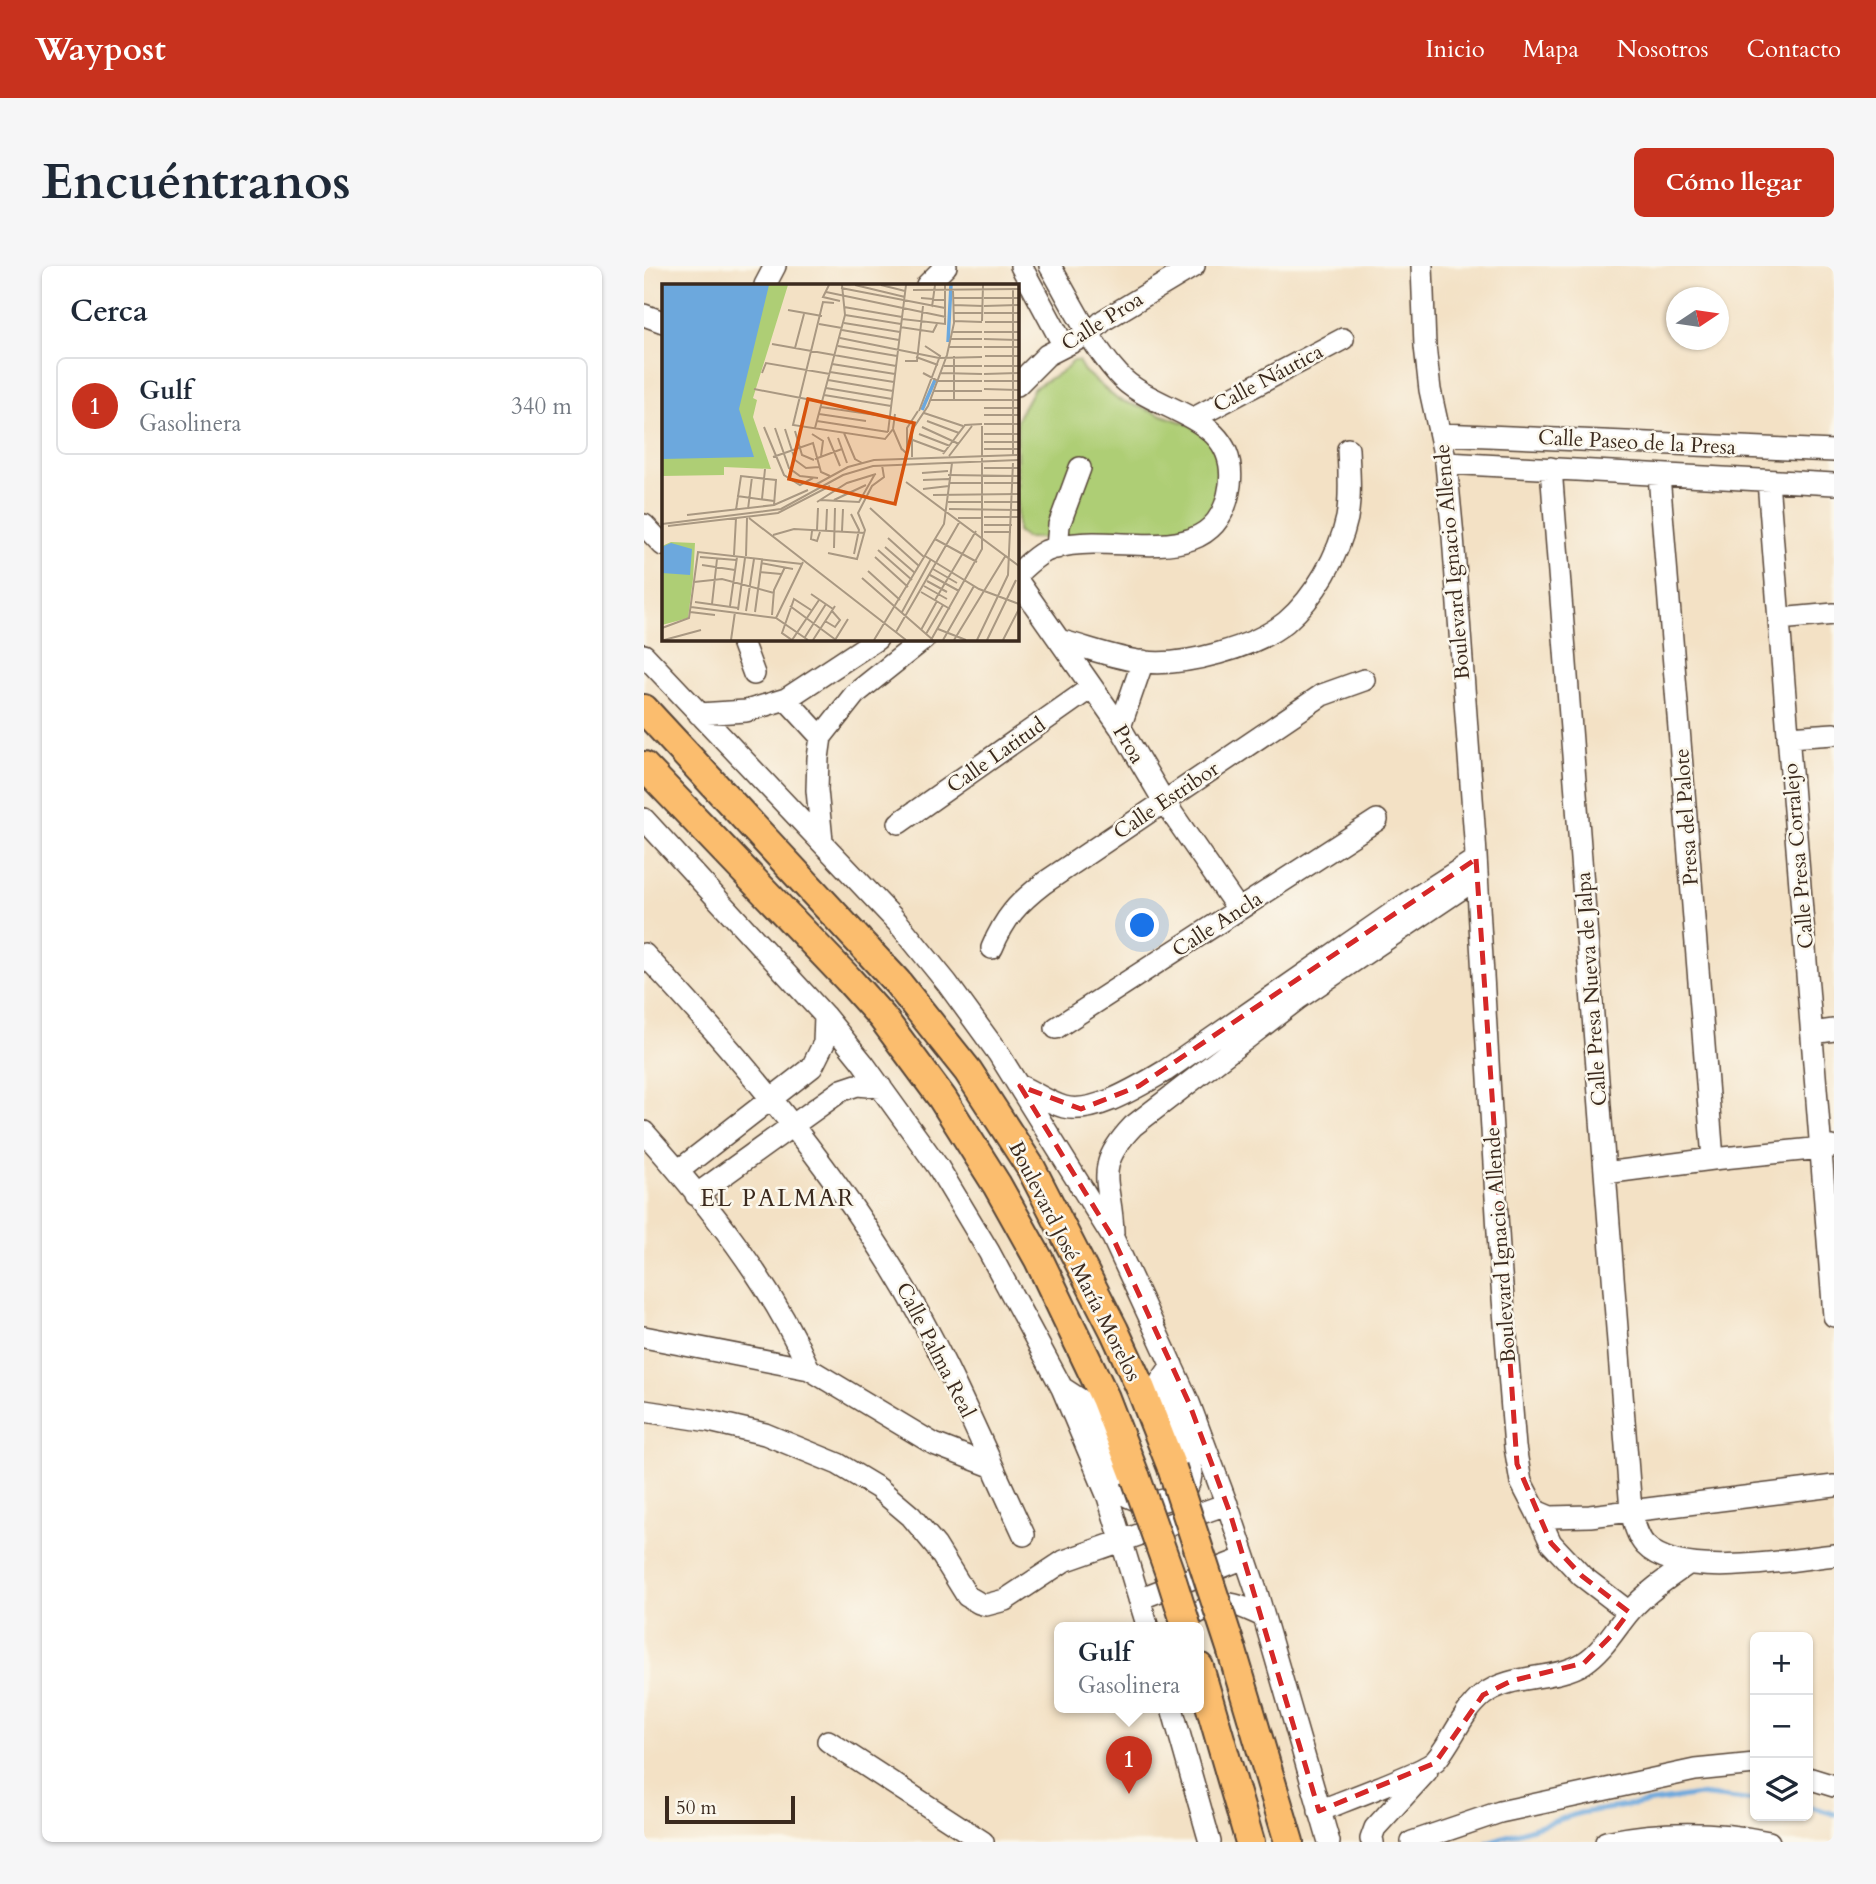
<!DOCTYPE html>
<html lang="es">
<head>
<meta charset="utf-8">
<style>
  :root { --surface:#fff; --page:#f6f6f7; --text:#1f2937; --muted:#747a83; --line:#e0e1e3; --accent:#c8321e }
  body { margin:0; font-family:Cardo,serif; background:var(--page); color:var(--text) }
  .controls { position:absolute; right:21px; bottom:21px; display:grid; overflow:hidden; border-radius:10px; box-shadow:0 2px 5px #0004 }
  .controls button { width:63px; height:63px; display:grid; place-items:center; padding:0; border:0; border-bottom:2px solid var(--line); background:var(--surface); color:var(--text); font:35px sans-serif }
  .compass { position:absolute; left:1022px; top:21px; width:63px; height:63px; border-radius:50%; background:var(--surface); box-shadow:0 2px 5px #0004; rotate:77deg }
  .scale { position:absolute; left:21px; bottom:18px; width:130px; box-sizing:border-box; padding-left:7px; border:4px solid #3b2a1e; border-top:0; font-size:19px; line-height:24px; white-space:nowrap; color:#3b2a1e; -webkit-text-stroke:5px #fbf7ec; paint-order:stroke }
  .you { position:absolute; left:499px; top:660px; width:24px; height:24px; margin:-18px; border:5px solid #fff; border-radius:50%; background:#1a73e8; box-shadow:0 0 0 10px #1a73e833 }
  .badge { display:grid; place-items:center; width:46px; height:46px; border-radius:50%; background:var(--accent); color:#fff; font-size:23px; font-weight:700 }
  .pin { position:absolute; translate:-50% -58px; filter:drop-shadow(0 2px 4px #0008) }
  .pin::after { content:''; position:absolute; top:37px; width:24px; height:21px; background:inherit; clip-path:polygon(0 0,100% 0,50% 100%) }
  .popup { position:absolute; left:410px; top:1356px; width:150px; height:91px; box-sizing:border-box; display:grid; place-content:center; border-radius:10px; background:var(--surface); filter:drop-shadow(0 2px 5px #0005); font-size:23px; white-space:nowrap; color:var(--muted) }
  .popup b { font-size:26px; color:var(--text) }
  .popup::after { content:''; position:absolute; left:50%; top:100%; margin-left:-14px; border:14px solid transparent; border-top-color:var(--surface) }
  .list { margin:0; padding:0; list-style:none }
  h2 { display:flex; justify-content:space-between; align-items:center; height:91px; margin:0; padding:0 28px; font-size:30px }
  h2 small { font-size:23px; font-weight:400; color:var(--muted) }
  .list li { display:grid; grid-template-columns:46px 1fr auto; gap:21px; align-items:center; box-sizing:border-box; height:98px; margin:0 14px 14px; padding:0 14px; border:2px solid var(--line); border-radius:10px }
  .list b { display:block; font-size:26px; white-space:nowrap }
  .list p { margin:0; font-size:23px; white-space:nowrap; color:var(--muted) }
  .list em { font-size:23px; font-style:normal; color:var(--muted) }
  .icon { flex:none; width:38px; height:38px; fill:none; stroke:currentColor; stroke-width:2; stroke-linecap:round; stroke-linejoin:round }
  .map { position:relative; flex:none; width:1190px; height:1576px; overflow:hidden; border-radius:10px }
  header { display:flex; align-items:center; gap:42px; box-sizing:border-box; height:98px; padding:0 35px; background:var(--accent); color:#fff }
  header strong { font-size:33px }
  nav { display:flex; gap:38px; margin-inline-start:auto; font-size:24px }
  .intro { display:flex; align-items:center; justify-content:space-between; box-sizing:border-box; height:168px; padding:0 42px }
  h1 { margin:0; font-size:49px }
  .button { padding:18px 32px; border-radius:10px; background:var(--accent); color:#fff; font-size:24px; font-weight:700 }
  main { display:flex; gap:42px; padding:0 42px }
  aside { flex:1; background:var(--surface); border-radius:10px; box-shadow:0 2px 5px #0004 }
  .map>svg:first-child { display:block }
</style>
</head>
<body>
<header>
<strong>Waypost</strong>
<nav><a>Inicio</a><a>Mapa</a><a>Nosotros</a><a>Contacto</a></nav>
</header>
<div class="intro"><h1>Encuéntranos</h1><a class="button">Cómo llegar</a></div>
<main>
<aside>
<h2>Cerca<small></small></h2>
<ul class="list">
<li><span class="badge">1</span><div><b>Gulf</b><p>Gasolinera</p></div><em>340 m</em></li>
</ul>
</aside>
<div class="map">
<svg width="1190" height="1576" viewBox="0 0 1190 1576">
  <rect width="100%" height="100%" fill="#fbf7ec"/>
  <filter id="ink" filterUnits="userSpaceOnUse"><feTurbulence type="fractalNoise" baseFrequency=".0143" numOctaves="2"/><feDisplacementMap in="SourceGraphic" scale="14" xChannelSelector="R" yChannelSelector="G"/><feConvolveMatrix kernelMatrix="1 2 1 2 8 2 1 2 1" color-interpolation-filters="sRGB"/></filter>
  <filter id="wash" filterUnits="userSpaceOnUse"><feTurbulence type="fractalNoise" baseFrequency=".00686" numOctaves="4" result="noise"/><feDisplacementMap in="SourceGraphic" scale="28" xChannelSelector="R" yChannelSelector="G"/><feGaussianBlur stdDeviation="1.57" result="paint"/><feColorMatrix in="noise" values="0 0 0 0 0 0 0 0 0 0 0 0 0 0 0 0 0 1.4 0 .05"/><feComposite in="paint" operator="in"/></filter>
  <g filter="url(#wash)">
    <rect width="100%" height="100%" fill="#f3e1c5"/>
    <path fill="#aece75" stroke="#747c4a" stroke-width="2" d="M 428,95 L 434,95 L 440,105 L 473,133 L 549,160 L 567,175 L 579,202 L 579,224 L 564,257 L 536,273 L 382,272 L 373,266 L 373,153 L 390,122 L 422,103 Z"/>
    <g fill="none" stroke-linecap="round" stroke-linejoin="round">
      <path stroke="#6ca8dd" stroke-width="5" d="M 1164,1540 L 1190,1548
        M 844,1576 L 936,1547 L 1055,1529 L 1111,1535"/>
    </g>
  </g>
  <g filter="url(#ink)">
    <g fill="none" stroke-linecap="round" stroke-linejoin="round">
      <g stroke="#574537" stroke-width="24">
        <path id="minor" d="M 377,0 L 420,80
          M 778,0 L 781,80 L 786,124 L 802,197 L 809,270 L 831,573 L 855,983 L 871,1181 L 877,1216 L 892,1245 L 906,1251 L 946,1250 L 1190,1220
          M 121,19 L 131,0
          M 283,19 L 302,0
          M 0,49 L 19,56
          M 373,119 L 403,89 L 446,67 L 460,54 L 550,0
          M 550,152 L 699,73
          M 797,168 L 1190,185
          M 802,197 L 1190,218
          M 907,202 L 987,1245 C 990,1257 993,1270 1001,1279 C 1035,1315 1145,1294 1190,1289
          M 1015,209 L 1069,893
          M 1124,215 L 1190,1050
          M 0,259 L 19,279
          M 413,282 L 415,259 L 436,202
          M 373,308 C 382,300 390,291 402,285 C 461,258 573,317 586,219 C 595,147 509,148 474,108 C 446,77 427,36 406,0
          M 373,314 L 476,461 L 521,537 L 594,643
          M 1135,353 L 1190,348
          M 97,373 L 110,408
          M 418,375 C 445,382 473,393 501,396 C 541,400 610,382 642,356 C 671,331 695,289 703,252 C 707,229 705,205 704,183
          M 0,389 L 255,658 L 303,717 L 354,787 L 469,972 L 545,1137 L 586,1247 L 613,1327 L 685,1576
          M 142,433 L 177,471
          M 55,448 L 102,445 L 142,433 L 233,373
          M 476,461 L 499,395
          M 1144,471 L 1190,468
          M 0,553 L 181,750 L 219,797 L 294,901 L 345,986 L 418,1122 L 464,1231 L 504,1362
          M 255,557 L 448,421
          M 178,575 L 173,524 L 174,492 L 177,471 L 211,428 L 280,373
          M 348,682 C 361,651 374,637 400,617 L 678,429 L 720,414
          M 0,688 C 92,786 178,888 249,1003 C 301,1087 338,1179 380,1269
          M 412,762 L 733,554
          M 1168,767 L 1190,764
          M 376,820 C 390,826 405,837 420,841 C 450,849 495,820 521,805 L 753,644 L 832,593
          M 0,866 C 64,938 126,1015 165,1103
          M 34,905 L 168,801 L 180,777 L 181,750
          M 961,907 L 1069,893 L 1188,881
          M 52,929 L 198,824 L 213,819 L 237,821
          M 469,967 C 468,916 447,904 489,860 L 655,732 L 833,612
          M 0,1071 L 165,1103 L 290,1178 L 347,1200
          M 420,1123 L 440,1136 L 450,1149 L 479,1227 C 491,1236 505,1238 520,1234 C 559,1225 547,1197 537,1170 C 531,1155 524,1140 517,1125 L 517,1115 L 528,1099
          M 0,1145 L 65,1155 L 121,1168 L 194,1198 L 234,1222 L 267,1250 L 292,1280 L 323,1330 L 335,1337 L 342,1339 L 361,1334 L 420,1295 L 583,1238
          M 892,1245 L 907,1277 L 938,1310 L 985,1346
          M 495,1333 L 601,1292
          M 535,1362 C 547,1348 567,1337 586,1338 C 597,1339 609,1346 619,1350
          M 528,1442 L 566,1576
          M 184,1475 L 339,1576
          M 1164,1512 L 1190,1520
          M 675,1545 C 694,1537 783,1505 792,1494 C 809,1474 818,1446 839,1429 C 867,1407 911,1415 940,1397 C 960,1384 972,1361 986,1345 C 1003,1326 1024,1312 1044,1298
          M 729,1576 L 727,1573 L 731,1562 L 783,1505
          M 768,1576 L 856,1546 L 1051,1504 L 1111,1498
          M 962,1576 C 1017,1565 1070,1565 1125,1576"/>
      </g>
      <g stroke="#574537" stroke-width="32">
        <path id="major" d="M 0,443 L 253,716 L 324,805 L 387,902 L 470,1064 L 497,1123 L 528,1202
          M 0,500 L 204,713 L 238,751 L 298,832 L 353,919 L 395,994 L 461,1132 L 492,1212
          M 588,1385 L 645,1576
          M 555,1401 L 606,1576"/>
      </g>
      <use href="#minor" stroke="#fff" stroke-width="21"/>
      <use href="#major" stroke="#fbbd6e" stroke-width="28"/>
      <g stroke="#574537" stroke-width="32" stroke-linecap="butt">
        <path id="major-bridge" d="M 528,1202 L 588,1385
          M 492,1212 L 525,1305 L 543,1362"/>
      </g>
      <use href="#major-bridge" stroke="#fbbd6e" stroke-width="28"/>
    </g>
  </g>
  <path fill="none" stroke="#d62828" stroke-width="5" stroke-dasharray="14 9" stroke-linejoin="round" d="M 832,593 L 873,1198 L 907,1277 L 938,1310 L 985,1346 L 967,1370 L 940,1397 L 867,1415 L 839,1429 L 791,1497 L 675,1545 L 586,1247 L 545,1137 L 469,972 L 376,820 L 437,843 L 495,820 Z"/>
  <g text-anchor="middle" stroke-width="5" stroke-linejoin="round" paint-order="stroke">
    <g font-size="21" fill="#3b2a1e" stroke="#fbf7ec">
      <text transform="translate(458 55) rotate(-32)" y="7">Calle Proa</text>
      <text transform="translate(624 112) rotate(-28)" y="7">Calle Náutica</text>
      <text transform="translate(993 176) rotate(3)" y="7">Calle Paseo de la Presa</text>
      <text transform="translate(808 296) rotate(-95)" y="7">Boulevard Ignacio Allende</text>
      <text transform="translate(485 478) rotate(59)" y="7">Proa</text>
      <text transform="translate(352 489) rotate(-35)" y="7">Calle Latitud</text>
      <text transform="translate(522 534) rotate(-34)" y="7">Calle Estribor</text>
      <text transform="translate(1042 551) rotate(-94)" y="7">Presa del Palote</text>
      <text transform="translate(1154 590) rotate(-95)" y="7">Calle Presa Corralejo</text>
      <text transform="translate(573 658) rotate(-33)" y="7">Calle Ancla</text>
      <text transform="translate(947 723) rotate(-94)" y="7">Calle Presa Nueva de Jalpa</text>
      <text transform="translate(856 979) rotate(-94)" y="7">Boulevard Ignacio Allende</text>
      <text transform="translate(431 995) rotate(63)" y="7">Boulevard José María Morelos</text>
      <text transform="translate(292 1084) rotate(63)" y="7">Calle Palma Real</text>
    </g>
    <g font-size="24" letter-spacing="2" fill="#3b2a1e" stroke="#fbf7ec">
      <text x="134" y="940">EL PALMAR</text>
    </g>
  </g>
  <g transform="translate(18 18)">
    <rect width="357" height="357" fill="#f3e1c5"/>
    <path d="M 0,1 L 126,1 L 91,114 L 95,116 L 91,133 L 109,185 L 62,183 L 62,191 L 0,192 ZM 9,258 L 33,259 L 31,295 L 26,334 L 0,341 L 0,262 Z" fill="#aece75"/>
    <path d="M 0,1 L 107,1 L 77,125 L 92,173 L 0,175 ZM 9,259 L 30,265 L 28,291 L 0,289 L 0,263 Z" fill="#6ca8dd"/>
    <path fill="none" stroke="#6ca8dd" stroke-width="3.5" d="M 286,58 L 289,1M 260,126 L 273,96"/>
    <path fill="none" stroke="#a99882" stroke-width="2" d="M 167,1 L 161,13 L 178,17M 193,1 L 243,13M 219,1 L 243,7M 179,4 L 283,24M 251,6 L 357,5M 164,8 L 284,33M 259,14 L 283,16M 291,14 L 321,14M 322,14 L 357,14M 172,19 L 161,18 L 131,141 L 223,155 L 231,145 L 233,130M 291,21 L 321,22M 322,22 L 357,21M 182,23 L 240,33M 270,23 L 273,1M 126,26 L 160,32M 291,29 L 321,29M 322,29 L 357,29M 183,31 L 239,40M 240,35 L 283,40 L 283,1M 292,37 L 320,38M 320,37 L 321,1M 323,38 L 357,38M 182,39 L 238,48M 157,40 L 180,44M 238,43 L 271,48 L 275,40M 180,46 L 237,56M 290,48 L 320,48M 322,48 L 357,48M 178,54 L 277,74 L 320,73M 289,55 L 320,55M 322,55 L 357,56M 110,60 L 234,82M 176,62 L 235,72M 287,63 L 320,63M 322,63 L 357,63M 133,64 L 142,30M 323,72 L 357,72M 254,73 L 276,81M 243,77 L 255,77 L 261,22M 170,80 L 233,90M 282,82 L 320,82M 322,82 L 357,82M 168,88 L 232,98M 100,89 L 104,79 L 168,90M 261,89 L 276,97 L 320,97M 279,89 L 320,90M 322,90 L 357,89M 166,96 L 231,107M 322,97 L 357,97M 164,104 L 230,115M 92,105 L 160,118M 322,105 L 357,106M 272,107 L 320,107M 162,111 L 229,122M 269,116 L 357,116M 292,116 L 292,72M 159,123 L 228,133M 322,124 L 357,124M 257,127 L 278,72 L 263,62M 262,129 L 301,142M 157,130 L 204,137M 322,131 L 357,131M 155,137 L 226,148M 265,137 L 297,149M 322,140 L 357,140M 102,143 L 122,191 L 138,201 L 151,194M 260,143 L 297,160M 113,144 L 127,184 L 138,192 L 156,194M 153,144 L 183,31 L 180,1M 123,145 L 133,176 L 144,184 L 157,183M 231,145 L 240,166M 133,147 L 140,171 L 152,176M 226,148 L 244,1M 182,149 L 193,175 L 200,179M 150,150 L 161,157 L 159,172M 257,150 L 288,162M 322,150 L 357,150M 166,153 L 178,182M 176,154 L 185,179M 248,155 L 283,168M 322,158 L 357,158M 240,165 L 245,170 L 245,144 L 256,127M 322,165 L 357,165M 281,170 L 303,141 L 320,140M 351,171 L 351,4M 287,172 L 310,142M 111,173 L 151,159 L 159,188 L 168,192M 250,173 L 250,146 L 266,122 L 285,71 L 292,39 L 291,7M 153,175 L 180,165M 322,184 L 357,184M 260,189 L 286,187M 286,191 L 357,192M 261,196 L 287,195M 244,198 L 357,282M 287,199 L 320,199M 322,199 L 357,199M 153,201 L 186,183 L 212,176 L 355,171M 261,205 L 287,202M 271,211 L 357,210M 75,212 L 112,217M 100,215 L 103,185M 158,216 L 197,218 L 213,190M 172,216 L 204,201M 155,218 L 185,199 L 214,190M 286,218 L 320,218M 322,218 L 357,218M 208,224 L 262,273M 86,225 L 90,193M 287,225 L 357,226M 74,226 L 79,192 L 114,196 L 112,221M 189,230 L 197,246 L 192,270M 25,231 L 112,221 L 146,206M 322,233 L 357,233M 87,234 L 244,356M 296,234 L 320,234M 0,240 L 119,225 L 181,191 L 211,182 L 357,176M 322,241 L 350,241M 6,242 L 116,229 L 168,202M 155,246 L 156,224M 150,247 L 149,255 L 155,257 L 158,248M 164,247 L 165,225M 180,247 L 181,225M 322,248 L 349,248M 111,251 L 132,245 L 203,249M 226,254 L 257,282M 273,255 L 315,278M 223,263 L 253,289M 172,264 L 173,224M 216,266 L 250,296M 166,269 L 195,275 L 203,246 L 196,229 L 210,202 L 222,193 L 220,181M 72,271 L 74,234M 84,272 L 85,234M 263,272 L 317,305 L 357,320M 38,273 L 74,276M 213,273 L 246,303M 99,279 L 131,285M 40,281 L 73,286M 271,285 L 295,299M 206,287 L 238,316M 98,288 L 119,290M 268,291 L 297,307M 200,294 L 271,356M 265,297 L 285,308M 32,298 L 60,295 L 112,309M 262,302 L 285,315M 259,308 L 288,325M 149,310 L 171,325M 273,316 L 314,247M 33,318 L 76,324M 50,320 L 55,275M 68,322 L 75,273M 128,322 L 174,356M 29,323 L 114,334 L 146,356M 76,326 L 83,274M 149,326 L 132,315 L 120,349 L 130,356 L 157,316M 84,327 L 92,275M 28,328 L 53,331M 93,328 L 100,276M 240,328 L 269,275M 110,331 L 112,306 L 123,283M 114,334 L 141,278M 163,337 L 173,343 L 178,336 L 170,327M 0,344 L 27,334 L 36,268 L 140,280M 276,345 L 304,356M 259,346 L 275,317M 234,348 L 298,237M 264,350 L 281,321M 143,353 L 164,320M 2,356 L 39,346M 69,356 L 73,328M 151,356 L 173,322M 173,356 L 186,335M 212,356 L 282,240 L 290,179M 269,356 L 320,265 L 320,142M 281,356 L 312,302M 292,356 L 344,271M 315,356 L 346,291 L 351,179M 325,356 L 354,296M 341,356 L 357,325"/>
    <path fill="#d7540e" fill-opacity="0.15" stroke="#d7540e" stroke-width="3.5" d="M 146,115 L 252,139 L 233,220 L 127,195 Z"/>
    <rect width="357" height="357" fill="none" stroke="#3b2a1e" stroke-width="3.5"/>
  </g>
</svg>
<div class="controls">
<button>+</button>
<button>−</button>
<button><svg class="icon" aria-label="layers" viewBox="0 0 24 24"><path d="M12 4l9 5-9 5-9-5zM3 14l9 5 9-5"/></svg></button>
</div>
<svg class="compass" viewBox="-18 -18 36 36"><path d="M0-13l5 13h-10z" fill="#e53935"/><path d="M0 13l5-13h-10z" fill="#747a83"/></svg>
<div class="scale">50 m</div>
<div class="you"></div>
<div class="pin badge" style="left:485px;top:1528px">1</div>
<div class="popup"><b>Gulf</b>Gasolinera</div>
</div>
</main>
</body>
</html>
